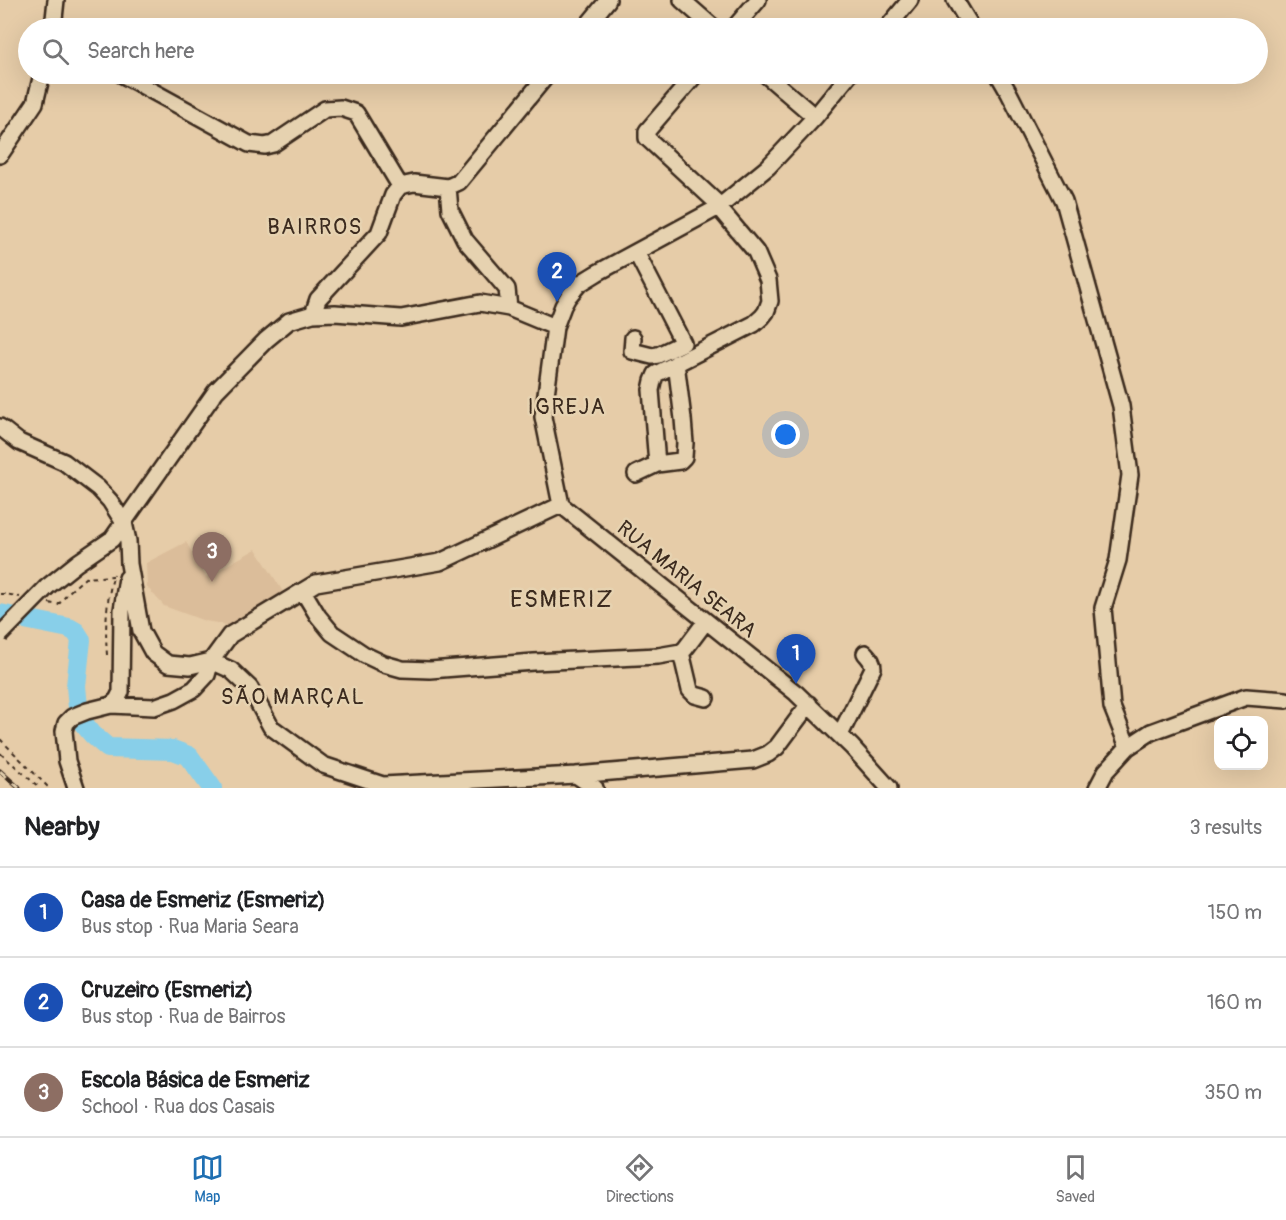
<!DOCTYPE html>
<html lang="en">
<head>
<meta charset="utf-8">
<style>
  :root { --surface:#fff; --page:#f6f6f6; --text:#202124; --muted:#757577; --line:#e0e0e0; --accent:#1f6fb2 }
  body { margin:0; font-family:Pangolin,sans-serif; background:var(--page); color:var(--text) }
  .controls { position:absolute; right:18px; bottom:18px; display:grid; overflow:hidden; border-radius:12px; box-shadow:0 6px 24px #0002 }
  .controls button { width:54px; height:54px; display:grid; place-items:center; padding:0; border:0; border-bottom:2px solid var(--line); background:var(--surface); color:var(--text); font:30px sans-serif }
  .you { position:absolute; left:786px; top:435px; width:21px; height:21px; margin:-15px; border:4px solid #fff; border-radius:50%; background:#1a73e8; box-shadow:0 0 0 9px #1a73e833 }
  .badge { display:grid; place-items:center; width:39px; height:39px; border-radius:50%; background:var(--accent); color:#fff; font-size:20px; font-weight:700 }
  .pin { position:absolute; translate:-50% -50px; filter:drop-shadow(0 2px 3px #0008) }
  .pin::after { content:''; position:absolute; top:32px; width:21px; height:18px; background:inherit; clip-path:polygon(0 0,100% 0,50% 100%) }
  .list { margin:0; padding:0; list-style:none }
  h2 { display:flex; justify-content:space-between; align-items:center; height:78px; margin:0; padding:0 24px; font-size:26px }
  h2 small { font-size:20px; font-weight:400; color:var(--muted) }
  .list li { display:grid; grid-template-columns:39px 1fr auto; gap:18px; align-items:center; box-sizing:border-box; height:90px; padding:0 24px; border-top:2px solid var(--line) }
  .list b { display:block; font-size:22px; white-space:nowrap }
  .list p { margin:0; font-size:20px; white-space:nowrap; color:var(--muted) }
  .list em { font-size:20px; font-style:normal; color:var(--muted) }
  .icon { flex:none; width:33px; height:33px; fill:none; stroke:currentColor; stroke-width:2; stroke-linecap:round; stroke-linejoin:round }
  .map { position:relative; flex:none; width:1286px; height:788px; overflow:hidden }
  .search { position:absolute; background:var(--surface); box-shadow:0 6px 24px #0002; left:18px; right:18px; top:18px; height:66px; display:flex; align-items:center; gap:15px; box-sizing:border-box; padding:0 21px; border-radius:33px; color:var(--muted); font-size:22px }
  .sheet { height:348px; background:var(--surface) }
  nav { display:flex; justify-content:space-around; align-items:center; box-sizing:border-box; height:84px; border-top:2px solid var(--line); background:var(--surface); font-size:16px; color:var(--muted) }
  nav a { display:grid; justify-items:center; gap:3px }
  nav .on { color:var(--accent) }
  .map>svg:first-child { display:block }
</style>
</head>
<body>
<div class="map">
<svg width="1286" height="788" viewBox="0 0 1286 788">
  <rect width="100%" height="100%" fill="#e6cca8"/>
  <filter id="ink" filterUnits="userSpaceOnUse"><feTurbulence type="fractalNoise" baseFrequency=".0167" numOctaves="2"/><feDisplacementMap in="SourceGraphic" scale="12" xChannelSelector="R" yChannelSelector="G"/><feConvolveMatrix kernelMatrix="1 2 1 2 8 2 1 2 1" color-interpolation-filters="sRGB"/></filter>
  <g filter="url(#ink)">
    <path fill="#dbbd9a" d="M 186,542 L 206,577 L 256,549 L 282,590 L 283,595 L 232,630 L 223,624 L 205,621 L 164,606 L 147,587 L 146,563 Z"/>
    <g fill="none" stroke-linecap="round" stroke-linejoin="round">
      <path stroke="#88cfe9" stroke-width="20" d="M 0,614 L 69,628 L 76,632 L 81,640 L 76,686 L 79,718 L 93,735 L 108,748 L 173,750 L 189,756 L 212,788"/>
      <g stroke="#3b2a1e" stroke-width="20">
        <path id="minor" d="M 682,0 L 714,28
          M 955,0 L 972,28
          M 53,28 L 56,0
          M 585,28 L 608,0
          M 734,28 L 758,0
          M 887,28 L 910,0
          M 121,74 L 249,144 L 265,146 L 273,144 L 325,109 L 341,108 L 356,113 L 400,186
          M 765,74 L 815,117
          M 998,74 L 1009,93 L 1064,201 L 1121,406 L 1130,475 L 1118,560 L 1103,608 L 1112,707 L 1128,747
          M 0,155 L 35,103 L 42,74
          M 448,187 L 450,210 L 465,240 L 507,289 L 509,308
          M 313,314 L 318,299 L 379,233 L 393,195 L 400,186 L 414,183 L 448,187 L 459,182 L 548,74
          M 633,338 L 632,351 L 652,356 L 658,355 L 683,343 L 636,252
          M 0,427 L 19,442 L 64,462 L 98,488 L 110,501 L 124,523 L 128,541 L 129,564 L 141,631 L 153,653 L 168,664 L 190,666 L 211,661
          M 657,464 L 651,390 L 653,381 L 656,374 L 754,324 L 762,317 L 766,312 L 770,301 L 768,280 L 756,252 L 724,214 L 715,201 L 647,138 L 647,131 L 696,74
          M 636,474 L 657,464 L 680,461 L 684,457 L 685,443 L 683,419 L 676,363
          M 561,505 L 543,417 L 555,327 L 563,306 L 568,297 L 579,284 L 597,273 L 719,207 L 768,167 L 815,117 L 850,74
          M 561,505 L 796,693 L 852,747 L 889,788
          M 47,587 L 77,563 L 112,539 L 216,391 L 266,340 L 289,321 L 313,314 L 335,313 L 401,318 L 480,303 L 509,308 L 555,327
          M 303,591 L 318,616 L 332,633 L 365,655 L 384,664 L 402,669 L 430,670 L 534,662 L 658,656 L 681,652 L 685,649 L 706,621
          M 681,652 L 690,690 L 695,695 L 706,698
          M 211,661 L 231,670 L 250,688 L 271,727 L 323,765 L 383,785 L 576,775 L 753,760 L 768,754 L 777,747 L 809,704
          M 111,705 L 117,700 L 121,692 L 122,610 L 127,578
          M 840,735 L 873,668 C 873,661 869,658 865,653
          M 576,775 L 595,788
          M 76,788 L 67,761 L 64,731 L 66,723 L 72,717 L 87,711 L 111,705 L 154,707 L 174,700 L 194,689 L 207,675 L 211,661 L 230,635 L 316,583 L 440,562 L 561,505
          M 1097,788 L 1106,771 L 1128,747 L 1151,732 L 1246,697 L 1286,700"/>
      </g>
      <path stroke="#3b2a1e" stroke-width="2" stroke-dasharray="4.5 4.5" stroke-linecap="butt" d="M 0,594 L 6,594 L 20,597
        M 49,603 L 58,605 L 70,591 L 85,578 L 113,576
        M 107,655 C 105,628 106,600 114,574
        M 0,739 L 47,786 L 45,788
        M 0,753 L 40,788"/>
      <use href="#minor" stroke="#e6d2b0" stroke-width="15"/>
      <g stroke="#3b2a1e" stroke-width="5">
        <path id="rail" d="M 0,771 L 19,788"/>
      </g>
      <use href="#rail" stroke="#e6d2b0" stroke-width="3" stroke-dasharray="9" stroke-linecap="butt"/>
      <g stroke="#3b2a1e" stroke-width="20" stroke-linecap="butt">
        <path id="minor-bridge" d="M 0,635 L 47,587"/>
      </g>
      <use href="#minor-bridge" stroke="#e6d2b0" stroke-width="15"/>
    </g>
  </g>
  <g text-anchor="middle" stroke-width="5" stroke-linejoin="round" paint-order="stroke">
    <g font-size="21" fill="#3b2a1e" stroke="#e6d2b0">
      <text transform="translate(687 579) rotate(39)" y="7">RUA MARIA SEARA</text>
    </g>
    <g font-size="22" letter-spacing="1.5" fill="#3b2a1e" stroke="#e6d2b0">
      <text x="315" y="234">BAIRROS</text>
      <text x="567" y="414">IGREJA</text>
      <text x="293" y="704">SÃO MARÇAL</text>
    </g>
    <g font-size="24" letter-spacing="1.5" fill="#3b2a1e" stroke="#e6d2b0">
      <text x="562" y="607">ESMERIZ</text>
    </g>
  </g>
</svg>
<div class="controls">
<button><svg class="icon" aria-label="locate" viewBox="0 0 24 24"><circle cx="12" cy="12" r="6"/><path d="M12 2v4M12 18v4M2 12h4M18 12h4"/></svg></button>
</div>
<div class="you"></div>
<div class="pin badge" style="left:796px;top:684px;background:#1a4fb4">1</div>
<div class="pin badge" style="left:557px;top:302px;background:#1a4fb4">2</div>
<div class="pin badge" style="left:212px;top:582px;background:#8d6e63">3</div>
<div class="search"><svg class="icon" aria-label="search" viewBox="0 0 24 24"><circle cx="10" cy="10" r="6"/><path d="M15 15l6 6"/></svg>Search here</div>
</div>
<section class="sheet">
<h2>Nearby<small>3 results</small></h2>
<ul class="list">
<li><span class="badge" style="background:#1a4fb4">1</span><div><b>Casa de Esmeriz (Esmeriz)</b><p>Bus stop · Rua Maria Seara</p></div><em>150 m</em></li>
<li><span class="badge" style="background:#1a4fb4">2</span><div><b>Cruzeiro (Esmeriz)</b><p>Bus stop · Rua de Bairros</p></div><em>160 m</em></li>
<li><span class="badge" style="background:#8d6e63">3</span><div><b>Escola Básica de Esmeriz</b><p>School · Rua dos Casais</p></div><em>350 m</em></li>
</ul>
</section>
<nav>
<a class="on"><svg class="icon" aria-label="map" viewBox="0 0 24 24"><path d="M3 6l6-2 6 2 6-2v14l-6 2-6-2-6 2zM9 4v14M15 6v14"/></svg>Map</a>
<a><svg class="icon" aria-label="directions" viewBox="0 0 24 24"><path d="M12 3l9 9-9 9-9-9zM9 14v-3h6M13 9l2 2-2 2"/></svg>Directions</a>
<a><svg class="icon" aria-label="saved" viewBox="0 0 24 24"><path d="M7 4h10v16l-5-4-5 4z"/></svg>Saved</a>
</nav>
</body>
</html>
